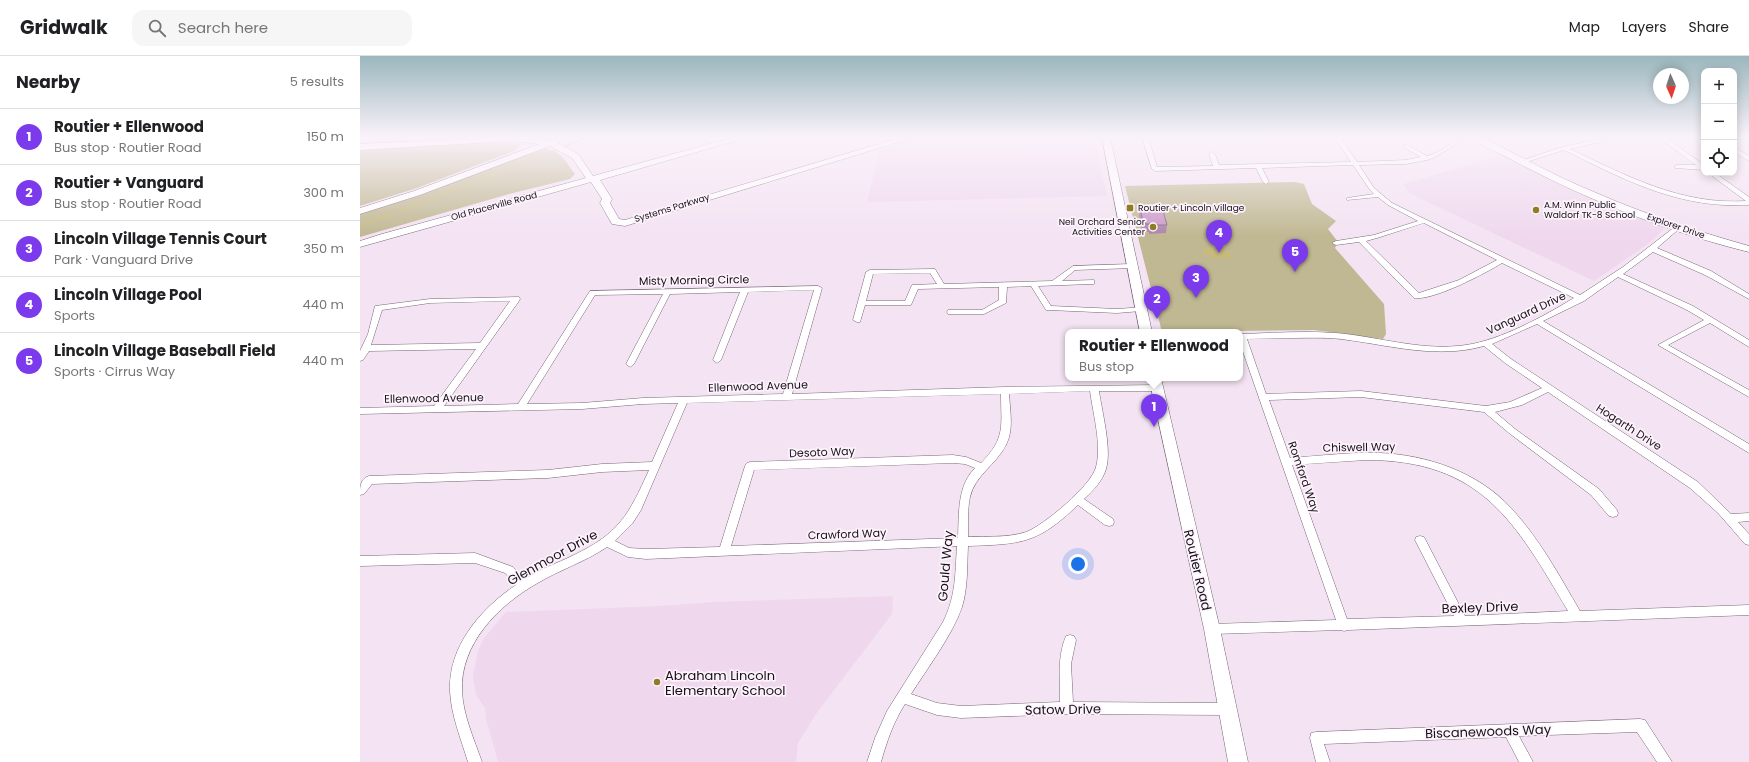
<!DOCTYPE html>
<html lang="en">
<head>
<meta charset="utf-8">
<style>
  :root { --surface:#fff; --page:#f6f6f6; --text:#202124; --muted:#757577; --line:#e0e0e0; --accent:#7c3aed }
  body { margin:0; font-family:Poppins,sans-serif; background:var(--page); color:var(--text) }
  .controls { position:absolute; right:12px; top:12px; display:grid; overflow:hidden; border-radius:8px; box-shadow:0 2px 10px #0003 }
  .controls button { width:36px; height:36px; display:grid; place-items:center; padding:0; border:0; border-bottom:1px solid var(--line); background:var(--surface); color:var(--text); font:20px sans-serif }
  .compass { position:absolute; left:1293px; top:12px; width:36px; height:36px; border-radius:50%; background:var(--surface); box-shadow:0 2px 10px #0003; rotate:177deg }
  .you { position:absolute; left:718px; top:508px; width:14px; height:14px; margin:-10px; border:3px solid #fff; border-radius:50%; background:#1a73e8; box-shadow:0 0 0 6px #1a73e833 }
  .badge { display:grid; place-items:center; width:26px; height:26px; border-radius:50%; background:var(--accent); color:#fff; font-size:13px; font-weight:700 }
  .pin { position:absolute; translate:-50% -33px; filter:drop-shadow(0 1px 2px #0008) }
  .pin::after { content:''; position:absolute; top:21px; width:14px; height:12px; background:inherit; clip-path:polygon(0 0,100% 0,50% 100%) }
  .popup { position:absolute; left:705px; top:273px; width:178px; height:52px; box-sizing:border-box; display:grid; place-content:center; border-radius:8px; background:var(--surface); filter:drop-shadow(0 1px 3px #0005); font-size:13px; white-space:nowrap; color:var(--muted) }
  .popup b { font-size:15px; color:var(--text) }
  .popup::after { content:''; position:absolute; left:50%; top:100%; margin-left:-8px; border:8px solid transparent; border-top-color:var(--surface) }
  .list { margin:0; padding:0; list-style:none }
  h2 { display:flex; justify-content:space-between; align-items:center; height:52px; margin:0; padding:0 16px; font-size:17px }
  h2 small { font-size:13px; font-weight:400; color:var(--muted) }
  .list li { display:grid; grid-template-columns:26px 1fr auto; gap:12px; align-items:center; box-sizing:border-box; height:56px; padding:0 16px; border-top:1px solid var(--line) }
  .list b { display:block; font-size:15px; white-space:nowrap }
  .list p { margin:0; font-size:13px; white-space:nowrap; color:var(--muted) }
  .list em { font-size:13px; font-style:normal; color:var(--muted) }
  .icon { flex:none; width:22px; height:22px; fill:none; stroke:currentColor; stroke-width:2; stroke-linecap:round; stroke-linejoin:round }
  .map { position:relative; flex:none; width:1389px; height:706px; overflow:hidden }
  header { display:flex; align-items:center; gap:24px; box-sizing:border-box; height:56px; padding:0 20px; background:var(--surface); border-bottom:1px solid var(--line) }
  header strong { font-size:19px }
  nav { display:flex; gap:22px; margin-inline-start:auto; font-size:14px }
  .search { width:280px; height:36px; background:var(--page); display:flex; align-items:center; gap:10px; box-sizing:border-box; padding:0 14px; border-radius:12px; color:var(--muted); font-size:15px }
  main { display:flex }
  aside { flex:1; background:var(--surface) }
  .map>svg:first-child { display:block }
</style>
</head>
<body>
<header>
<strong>Gridwalk</strong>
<div class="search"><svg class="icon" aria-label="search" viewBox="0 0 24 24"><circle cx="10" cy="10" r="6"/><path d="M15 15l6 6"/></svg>Search here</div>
<nav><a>Map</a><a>Layers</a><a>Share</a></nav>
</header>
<main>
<aside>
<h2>Nearby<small>5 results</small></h2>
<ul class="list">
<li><span class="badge">1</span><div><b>Routier + Ellenwood</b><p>Bus stop · Routier Road</p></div><em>150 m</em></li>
<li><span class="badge">2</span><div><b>Routier + Vanguard</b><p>Bus stop · Routier Road</p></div><em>300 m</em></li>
<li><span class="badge">3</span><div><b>Lincoln Village Tennis Court</b><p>Park · Vanguard Drive</p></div><em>350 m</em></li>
<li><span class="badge">4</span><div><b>Lincoln Village Pool</b><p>Sports</p></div><em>440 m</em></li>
<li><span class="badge">5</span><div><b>Lincoln Village Baseball Field</b><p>Sports · Cirrus Way</p></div><em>440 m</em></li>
</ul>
</aside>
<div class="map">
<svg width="1389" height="706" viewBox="0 0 1389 706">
  <rect width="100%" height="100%" fill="#f4e3f3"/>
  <path fill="#efd8ee" d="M 0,81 L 131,81 L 0,89 Z
    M 563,81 L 734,81 L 747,140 L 507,146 L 520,94 Z
    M 1144,99 L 1224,138 L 1306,171 L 1288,188 L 1234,225 L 1049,137 L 1043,128 Z
    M 533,540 L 532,558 L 456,658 L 438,687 L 436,706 L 138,706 L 126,663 L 125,652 L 116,639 L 113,619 L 118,595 L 124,582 L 146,556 L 299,550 L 353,546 Z"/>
  <path fill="#c0b892" d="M 151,87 L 160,88 L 159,91 L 154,95 L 57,132 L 0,150 L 0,95 L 2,94 L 98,88 Z
    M 185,92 C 204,97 204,104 215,118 L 210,123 L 149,138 L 0,181 L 0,158 L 61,139 Z
    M 935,126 L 944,128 L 952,148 L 976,165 L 968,173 L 978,186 L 975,192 L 1024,248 L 1026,278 L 1023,283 L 954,274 L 802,276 L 765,130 Z"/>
  <path fill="#c7bb7c" d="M 853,191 L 854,196 L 869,195 L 872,202 L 851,202 L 849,197 L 846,199 L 843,196 L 844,192 Z"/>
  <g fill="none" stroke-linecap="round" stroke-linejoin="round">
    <path stroke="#c7bb7c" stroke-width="2" d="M 203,91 L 228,81
      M 40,155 L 198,93
      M 0,170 L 32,158"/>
    <g stroke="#766775" stroke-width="1">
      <path id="street" d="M 200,81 L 208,81 L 193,88 L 188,87 Z
        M 782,81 L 788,81 L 797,111 L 853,110 L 849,98 L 852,96 L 855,98 L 859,109 L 991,106 L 974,81 L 980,81 L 997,106 L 1046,104 L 1061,101 L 1043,91 L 1043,89 L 1047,89 L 1067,100 C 1085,96 1093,81 1115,81 L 1095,89 L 1075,101 L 1067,104 L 1046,108 L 999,109 L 1014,132 L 1032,147 L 1220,239 L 1263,211 L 1316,170 L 1320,170 L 1320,172 L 1297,192 L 1351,215 L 1389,238 L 1389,243 L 1345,219 L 1293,196 L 1263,218 L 1333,250 L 1389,284 L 1389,291 L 1350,267 L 1308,289 L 1389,334 L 1389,341 L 1298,289 L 1344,264 L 1327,254 L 1258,221 L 1224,245 L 1183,265 L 1389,388 L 1389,397 L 1177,268 L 1132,288 L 1151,303 L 1338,426 L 1371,458 L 1389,457 L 1389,465 L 1378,466 L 1389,478 L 1389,489 L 1385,488 L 1358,457 L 1330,432 L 1188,336 L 1162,349 L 1135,356 L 1155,373 L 1239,433 L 1257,454 L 1258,457 L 1257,460 L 1253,461 L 1249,460 L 1231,439 L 1149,377 L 1124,356 L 1001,341 L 909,344 L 930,402 C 960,400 990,396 1020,397 C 1067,399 1118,416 1151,452 C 1179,482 1199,519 1220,555 L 1389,549 L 1389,559 L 988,574 L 984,575 L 981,574 L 852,578 L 848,577 L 846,573 L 848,569 L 852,568 L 976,564 L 880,287 L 880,278 C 915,277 951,274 986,278 C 1026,283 1066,295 1106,289 C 1141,284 1184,260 1214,242 L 1142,207 C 1126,217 1073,245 1054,242 L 999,186 L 976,189 L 972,187 L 976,185 L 1014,179 L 1058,165 L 1028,149 L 1018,141 L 987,144 L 987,142 L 1014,138 L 1010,134 L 993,109 L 902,112 L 909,126 L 906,128 L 903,126 L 896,112 L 795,115 L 792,113 ZM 1064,167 L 1137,204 L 1099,224 L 1059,237 L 1006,185 L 1017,182 ZM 933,282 C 951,282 970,281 988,284 C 1033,290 1078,303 1124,290 L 1145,307 L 1182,332 L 1150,346 L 1126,350 L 1001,335 L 906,338 L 887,283 ZM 1006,404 C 1122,404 1155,466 1208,555 L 1105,560 L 1064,481 L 1060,480 L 1056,481 L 1055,484 L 1094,560 L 987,563 L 932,409 Z
        M 1250,81 L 1263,81 L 1210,93 C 1267,120 1321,149 1386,145 L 1348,117 L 1355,117 L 1389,141 L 1389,149 C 1319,153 1265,124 1204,94 L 1163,107 L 1158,106 L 1202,91 Z
        M 1298,81 L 1305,81 L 1344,109 L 1344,114 L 1315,112 L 1315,110 L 1317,109 L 1336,109 Z
        M 1374,91 L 1389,100 L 1389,105 L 1374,96 Z
        M 771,208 L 774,208 L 774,212 L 715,214 L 702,225 L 734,224 L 734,228 L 731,228 L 678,230 L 691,250 L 757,253 L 784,251 L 785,253 L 784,255 L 781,255 L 757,257 L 689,254 L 686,254 L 671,230 L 647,231 L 646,247 L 624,258 L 588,258 L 587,256 L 588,254 L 622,254 L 639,244 L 639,231 L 558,233 L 551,249 L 505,249 L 500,266 L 497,266 L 493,264 L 506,216 L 510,214 L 572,213 L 575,213 L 584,228 L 692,225 L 713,210 ZM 570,217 L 577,228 L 552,229 L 545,245 L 506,245 L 513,218 Z
        M 458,230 L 462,232 L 432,338 L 645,331 L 797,329 L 801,332 L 797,335 L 739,335 C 742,356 752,393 746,413 C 743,424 733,435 724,443 L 753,463 L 754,466 L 753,469 L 749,470 L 745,469 L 718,449 C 677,488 662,488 608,490 C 607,510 608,532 602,551 C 593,578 567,613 551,638 L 577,647 L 601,650 L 700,646 C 700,624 697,601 706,580 L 710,579 L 714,580 L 716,584 L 711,608 L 713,646 L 867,647 L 871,649 L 873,653 L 871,657 L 867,659 L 707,658 L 601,662 L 577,659 L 545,648 C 533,667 527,685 521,706 L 507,706 L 515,682 L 527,655 L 583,566 C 596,540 595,519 597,490 L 286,503 L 268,501 L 247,491 C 225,506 199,514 176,528 C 138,550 100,588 102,635 C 103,659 114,683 122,706 L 108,706 C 101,683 91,659 90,635 C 88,591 120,553 156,529 L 145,517 L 115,507 L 0,510 L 0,500 L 115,497 L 153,511 L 165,523 C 180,513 198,507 214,499 C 260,477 269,458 289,414 L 242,416 L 188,422 L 12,428 L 4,438 L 0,439 C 0,431 0,423 9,420 L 188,414 L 242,408 L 292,406 L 318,347 L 283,348 L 222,353 L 0,358 L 0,352 L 74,350 L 116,293 L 9,295 L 3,304 L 0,305 L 0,295 L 8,278 L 15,250 L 70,243 L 159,241 L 160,243 L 159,245 L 84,350 L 158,348 L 230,235 ZM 454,234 L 423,338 L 283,342 L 222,347 L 167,348 L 235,239 L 303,238 L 266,308 L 270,311 L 274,308 L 310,238 L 380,236 L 353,304 L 357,307 L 361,304 L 388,236 ZM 150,245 L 120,287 L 11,289 L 22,254 L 70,247 ZM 730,335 C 733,358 742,389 736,411 C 732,429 683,470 666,476 C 648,482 627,480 608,481 C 609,468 607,454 610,441 C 615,419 636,409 646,389 C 654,374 650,354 649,338 ZM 641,338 C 641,370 646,382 621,407 L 606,401 L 593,399 L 390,406 L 387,407 L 385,410 L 360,491 L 286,493 L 269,492 L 255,485 L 272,468 L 281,454 L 327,347 ZM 593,407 L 605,408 L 615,412 C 597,430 599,458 598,482 L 371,490 L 394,414 Z
        M 1280,663 L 1285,664 L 1312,706 L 1297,706 L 1277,676 L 1159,680 L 1173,706 L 1159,706 L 1146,681 L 964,688 L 970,706 L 956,706 L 950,682 L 951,677 L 956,676 Z"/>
    </g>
    <g stroke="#766775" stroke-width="1">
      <path id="secondary" d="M 139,81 L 159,81 L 194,85 L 218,98 L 233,120 L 375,81 L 389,81 L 240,124 L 252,143 L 250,147 L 259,163 L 265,164 L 542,81 L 555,81 L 265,170 L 252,168 L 240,147 L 242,143 L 231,126 L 0,191 L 0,185 L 22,178 L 226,122 L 212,102 L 190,90 L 60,139 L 0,158 L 0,152 L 54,135 L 179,88 L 152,85 L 0,94 L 0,88 Z
        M 742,81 L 750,81 L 792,276 L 780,276 Z
        M 1111,81 L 1122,81 C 1159,100 1195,120 1234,136 C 1284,158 1336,175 1389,190 L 1389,196 C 1308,176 1228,144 1154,105 C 1142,98 1120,90 1111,81 Z
        M 789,322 L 801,322 L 860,573 L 888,706 L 868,706 L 844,573 Z"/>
    </g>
    <use href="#street" fill="#fff" fill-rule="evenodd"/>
    <use href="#secondary" fill="#fff" fill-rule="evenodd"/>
  </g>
  <path fill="#af85ad" d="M 780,152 L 807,169 L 806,177 L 789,178 L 789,176 L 785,176 L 784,174 L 782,174 L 779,160 Z"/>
  <path fill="#cb9bc9" stroke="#8e6c8d" d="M 802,151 L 807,169 L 790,169 L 790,168 L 786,168 L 785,165 L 783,165 L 780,152 Z"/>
  <linearGradient id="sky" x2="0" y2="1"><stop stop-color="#9bb7bd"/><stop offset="0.45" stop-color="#faf2fa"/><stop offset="1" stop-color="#faf2fa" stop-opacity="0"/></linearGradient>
  <rect width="1389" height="180" fill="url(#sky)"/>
  <g fill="#8e7d24" stroke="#fdf3fc" stroke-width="1.5">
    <rect x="766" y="148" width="8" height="8" rx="2"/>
    <circle cx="1176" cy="154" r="4"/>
    <circle cx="793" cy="171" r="4"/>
    <circle cx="297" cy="626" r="4"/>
  </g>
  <g text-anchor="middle" stroke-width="3.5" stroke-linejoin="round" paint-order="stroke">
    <g font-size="9" fill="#171117" stroke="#fdf3fc" text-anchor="start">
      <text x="1184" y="152">A.M. Winn Public<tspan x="1184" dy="10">Waldorf TK-8 School</tspan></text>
      <text x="778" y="155">Routier + Lincoln Village</text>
      <text x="785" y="169" text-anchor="end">Neil Orchard Senior<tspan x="785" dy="10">Activities Center</tspan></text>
    </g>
    <g font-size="9" fill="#171117" stroke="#fdf3fc">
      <text transform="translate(134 150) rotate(-15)" y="3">Old Placerville Road</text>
      <text transform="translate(312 152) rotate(-17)" y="3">Systems Parkway</text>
      <text transform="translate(1316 170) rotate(19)" y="3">Explorer Drive</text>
    </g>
    <g font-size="11" fill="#171117" stroke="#fdf3fc">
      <text transform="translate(334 224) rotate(-1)" y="4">Misty Morning Circle</text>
      <text transform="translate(1166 257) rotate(-25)" y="4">Vanguard Drive</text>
      <text transform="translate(398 330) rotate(-2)" y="4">Ellenwood Avenue</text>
      <text transform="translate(74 342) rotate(-1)" y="4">Ellenwood Avenue</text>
      <text transform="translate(1269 371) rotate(33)" y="4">Hogarth Drive</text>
      <text transform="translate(999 391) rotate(-1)" y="4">Chiswell Way</text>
      <text transform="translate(462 396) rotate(-2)" y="4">Desoto Way</text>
      <text transform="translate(944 421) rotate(71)" y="4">Romford Way</text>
      <text transform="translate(487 478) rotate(-2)" y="4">Crawford Way</text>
    </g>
    <g font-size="13" fill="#171117" stroke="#fdf3fc">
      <text transform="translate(192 501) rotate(-29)" y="5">Glenmoor Drive</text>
      <text transform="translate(585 510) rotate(-85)" y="5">Gould Way</text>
      <text transform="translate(838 514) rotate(77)" y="5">Routier Road</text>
      <text transform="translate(1120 551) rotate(-2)" y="5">Bexley Drive</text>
      <text transform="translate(703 653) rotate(-1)" y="5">Satow Drive</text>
      <text transform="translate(1128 675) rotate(-2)" y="5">Biscanewoods Way</text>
    </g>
    <g font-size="13" fill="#171117" stroke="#fdf3fc" text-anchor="start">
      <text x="305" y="624">Abraham Lincoln<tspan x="305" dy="15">Elementary School</tspan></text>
    </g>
  </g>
</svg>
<div class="controls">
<button>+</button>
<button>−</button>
<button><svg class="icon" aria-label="locate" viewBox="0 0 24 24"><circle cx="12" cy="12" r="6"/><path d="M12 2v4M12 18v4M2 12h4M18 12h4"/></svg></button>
</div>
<svg class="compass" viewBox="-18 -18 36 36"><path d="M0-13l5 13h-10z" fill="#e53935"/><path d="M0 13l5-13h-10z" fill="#757577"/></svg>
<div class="you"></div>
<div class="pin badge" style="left:794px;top:371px">1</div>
<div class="popup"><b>Routier + Ellenwood</b>Bus stop</div>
<div class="pin badge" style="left:797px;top:263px">2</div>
<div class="pin badge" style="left:836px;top:242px">3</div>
<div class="pin badge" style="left:859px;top:197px">4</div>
<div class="pin badge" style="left:935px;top:216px">5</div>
</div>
</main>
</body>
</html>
